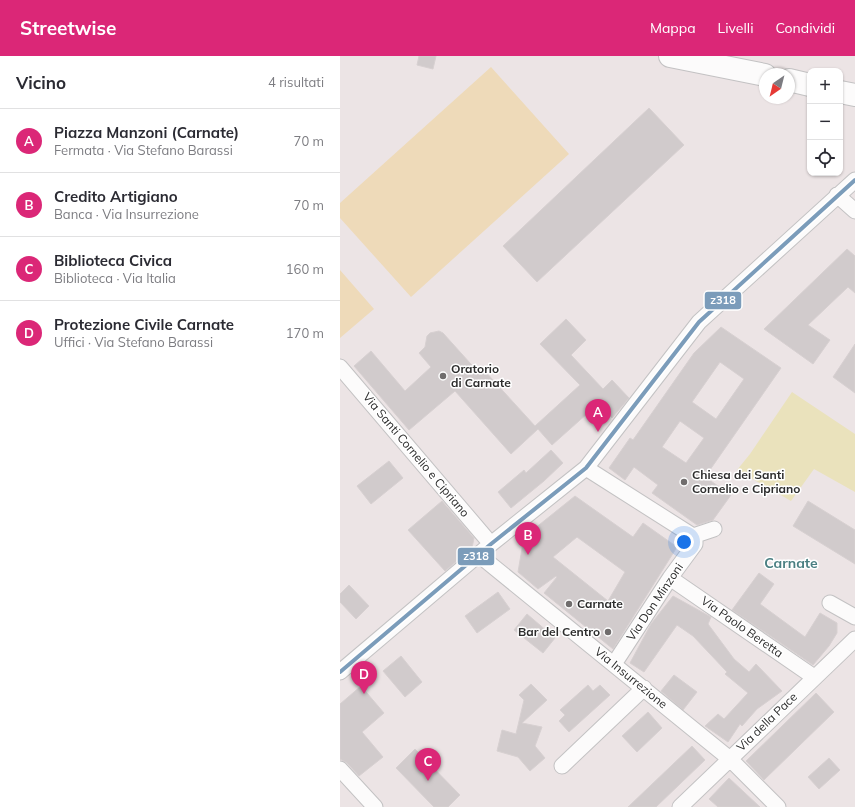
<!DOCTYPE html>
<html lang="it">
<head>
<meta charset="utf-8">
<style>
  :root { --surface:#fff; --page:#f2f2f3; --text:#2b2b33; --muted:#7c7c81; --line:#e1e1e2; --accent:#db2777 }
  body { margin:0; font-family:Mulish,sans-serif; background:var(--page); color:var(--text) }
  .controls { position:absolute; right:12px; top:12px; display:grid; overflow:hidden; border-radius:8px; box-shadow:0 1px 3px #0004 }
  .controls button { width:36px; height:36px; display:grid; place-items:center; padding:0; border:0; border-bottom:1px solid var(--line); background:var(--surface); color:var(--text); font:20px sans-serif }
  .compass { position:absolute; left:419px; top:12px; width:36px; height:36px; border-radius:50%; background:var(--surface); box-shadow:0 1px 3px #0004; rotate:215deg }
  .you { position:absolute; left:344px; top:486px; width:14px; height:14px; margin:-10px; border:3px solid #fff; border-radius:50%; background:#1a73e8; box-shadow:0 0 0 6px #1a73e833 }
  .badge { display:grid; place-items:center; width:26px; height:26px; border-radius:50%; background:var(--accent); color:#fff; font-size:13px; font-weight:700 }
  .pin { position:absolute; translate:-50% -33px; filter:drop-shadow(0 1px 2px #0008) }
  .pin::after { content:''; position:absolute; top:21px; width:14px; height:12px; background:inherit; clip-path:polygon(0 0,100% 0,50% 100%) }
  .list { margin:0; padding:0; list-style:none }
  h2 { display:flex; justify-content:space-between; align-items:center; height:52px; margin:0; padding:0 16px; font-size:17px }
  h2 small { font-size:13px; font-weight:400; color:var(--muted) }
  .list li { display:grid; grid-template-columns:26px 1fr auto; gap:12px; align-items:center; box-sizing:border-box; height:64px; padding:0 16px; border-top:1px solid var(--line) }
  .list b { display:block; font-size:15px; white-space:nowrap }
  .list p { margin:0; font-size:13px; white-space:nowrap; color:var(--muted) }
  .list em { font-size:13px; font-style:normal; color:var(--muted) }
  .icon { flex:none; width:22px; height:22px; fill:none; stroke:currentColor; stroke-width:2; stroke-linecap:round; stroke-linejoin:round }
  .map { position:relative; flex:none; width:515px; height:751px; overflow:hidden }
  header { display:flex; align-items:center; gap:24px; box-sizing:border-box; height:56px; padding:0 20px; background:var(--accent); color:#fff }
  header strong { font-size:19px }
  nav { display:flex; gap:22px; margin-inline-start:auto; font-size:14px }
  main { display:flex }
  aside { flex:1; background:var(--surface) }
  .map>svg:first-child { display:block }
</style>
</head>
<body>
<header>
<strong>Streetwise</strong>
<nav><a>Mappa</a><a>Livelli</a><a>Condividi</a></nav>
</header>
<main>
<aside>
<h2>Vicino<small>4 risultati</small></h2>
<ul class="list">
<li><span class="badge">A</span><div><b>Piazza Manzoni (Carnate)</b><p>Fermata · Via Stefano Barassi</p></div><em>70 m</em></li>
<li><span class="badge">B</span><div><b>Credito Artigiano</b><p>Banca · Via Insurrezione</p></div><em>70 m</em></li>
<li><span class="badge">C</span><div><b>Biblioteca Civica</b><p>Biblioteca · Via Italia</p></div><em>160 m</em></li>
<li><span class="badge">D</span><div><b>Protezione Civile Carnate</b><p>Uffici · Via Stefano Barassi</p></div><em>170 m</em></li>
</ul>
</aside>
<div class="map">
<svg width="515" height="751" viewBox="0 0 515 751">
  <rect width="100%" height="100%" fill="#ece4e5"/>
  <path fill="#eae2bc" d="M 452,336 L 515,378 L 515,436 L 474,413 L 451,445 L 397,414 L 410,398 Z"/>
  <path fill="#eedab9" d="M 151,11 L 229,98 L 71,241 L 0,162 L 0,147 Z
    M 0,214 L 34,253 L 0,282 Z"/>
  <path fill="#d1cbcc" stroke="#d7d0d1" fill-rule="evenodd" d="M 79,0 L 96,0 L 93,13 L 77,9 Z
    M 309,52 L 344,89 L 197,226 L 163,190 Z
    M 507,193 L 515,200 L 515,237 L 508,231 L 468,269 L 490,284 L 473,308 L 424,273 Z
    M 226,263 L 246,284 L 231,299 L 263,333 L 272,324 L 289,342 L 272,362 L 258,348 L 212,389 L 198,373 L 171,398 L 115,335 L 69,374 L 14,310 L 31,295 L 65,335 L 91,311 L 79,297 L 85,291 L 87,280 L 90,277 L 99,275 L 103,277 L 139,317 L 143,313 L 195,370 L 240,329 L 200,288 Z
    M 381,271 L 441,312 L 365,421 L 391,439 L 373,464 L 357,469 L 312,437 L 318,429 L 294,411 L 285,424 L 269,412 L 290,382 L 293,384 L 354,297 ZM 380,306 L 404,323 L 376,363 L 352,346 ZM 340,365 L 364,382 L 346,407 L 322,391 Z
    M 515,288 L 515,337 L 493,321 Z
    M 211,394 L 223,407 L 204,425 L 171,452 L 158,436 L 184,414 L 186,417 Z
    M 49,405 L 63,422 L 31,448 L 17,430 Z
    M 235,440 L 293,481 L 303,467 L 337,491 L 273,593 L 204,537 L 217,521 L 216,520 L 198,533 L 178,516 L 184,481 ZM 237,481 L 285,516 L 268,545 L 213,501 Z
    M 102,445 L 134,482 L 132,492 L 105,515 L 68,474 Z
    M 468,445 L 515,474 L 515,508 L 453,470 Z
    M 419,517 L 434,528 L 420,548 L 465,581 L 480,557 L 497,567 L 497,577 L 489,590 L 473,609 L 392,554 Z
    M 9,529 L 29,550 L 16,563 L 0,546 L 0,538 Z
    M 158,536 L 170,553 L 137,577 L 125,560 Z
    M 333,540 L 371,561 L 368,568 L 394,603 L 409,616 L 416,608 L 442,635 L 417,653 L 402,670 L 400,668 L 388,686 L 365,670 L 378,658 L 384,663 L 408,637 L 385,618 L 387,616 L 353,580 L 337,569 L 304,616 L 290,607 L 311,568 Z
    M 187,558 L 215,582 L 203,597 L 174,574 Z
    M 61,600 L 82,626 L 65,641 L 43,615 Z
    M 334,619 L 357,636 L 343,654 L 321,635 Z
    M 191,628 L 207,644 L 182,667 L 202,671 L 195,690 L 205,702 L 190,715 L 178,701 L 157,695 L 162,674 L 176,678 L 184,644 L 179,639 Z
    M 248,629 L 253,635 L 260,629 L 270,639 L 229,676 L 219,665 L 225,659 L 220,654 Z
    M 21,630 L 44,657 L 22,676 L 43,701 L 19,720 L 7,707 L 0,703 L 0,648 Z
    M 476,637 L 494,656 L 424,724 L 406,705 Z
    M 308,656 L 322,672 L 297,696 L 282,680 Z
    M 352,690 L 365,704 L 316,751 L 288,751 Z
    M 75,693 L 120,739 L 108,751 L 94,751 L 56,712 Z
    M 489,702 L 500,714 L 479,733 L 468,721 Z
    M 389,722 L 420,751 L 378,751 L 369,743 Z"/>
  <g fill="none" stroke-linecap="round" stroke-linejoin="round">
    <g stroke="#c3c2c3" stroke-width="17">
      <path id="street" d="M 497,139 L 515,155
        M 0,311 L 151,488
        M 246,412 L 353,480 L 355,484 L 355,488 L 330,522 L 274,608
        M 353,480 L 374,473
        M 139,499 L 390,703 L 438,751
        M 330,522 L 474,621
        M 490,547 L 515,561
        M 0,616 L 151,488 L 246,412 L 359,266 L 515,124
        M 222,710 L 304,632
        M 0,713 L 35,751
        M 340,751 L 515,583"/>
    </g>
    <g stroke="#c3c2c3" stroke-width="24">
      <path id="secondary" d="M 330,0 L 425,19
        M 449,24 L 470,29
        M 500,36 L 515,39"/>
    </g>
    <use href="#street" stroke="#fcfbfb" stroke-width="15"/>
    <use href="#secondary" stroke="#fcfbfb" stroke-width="22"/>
    <g stroke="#fff" stroke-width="7">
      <path id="bus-1" d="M 0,616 L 151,488 L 246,412 L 359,266 L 515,124"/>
    </g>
    <use href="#bus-1" stroke="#7b9cba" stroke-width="4"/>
  </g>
  <g fill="#706d6d" stroke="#fff" stroke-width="1.5">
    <circle cx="103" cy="320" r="4"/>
    <circle cx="344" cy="426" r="4"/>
    <circle cx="229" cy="548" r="4"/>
    <circle cx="268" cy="576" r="4"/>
  </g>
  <g text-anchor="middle" stroke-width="3" stroke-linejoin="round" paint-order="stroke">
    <g font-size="12" font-weight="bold" fill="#2d2d2d" stroke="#fff" text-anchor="start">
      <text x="111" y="317">Oratorio<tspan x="111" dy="14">di Carnate</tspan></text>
      <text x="352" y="423">Chiesa dei Santi<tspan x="352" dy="14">Cornelio e Cipriano</tspan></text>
      <text x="237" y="552">Carnate</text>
      <text x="260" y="580" text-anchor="end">Bar del Centro</text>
    </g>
    <g font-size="12" fill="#2d2d2d" stroke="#fff">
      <text transform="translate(76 399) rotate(50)" y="4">Via Santi Cornelio e Cipriano</text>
      <text transform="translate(315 546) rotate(-56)" y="4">Via Don Minzoni</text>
      <text transform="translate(402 571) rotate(35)" y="4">Via Paolo Beretta</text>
      <text transform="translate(291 622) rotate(39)" y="4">Via Insurrezione</text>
      <text transform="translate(427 666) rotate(-44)" y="4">Via della Pace</text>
    </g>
    <g font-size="14" font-weight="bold" fill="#4a7f82" stroke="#fff">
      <text x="451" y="512">Carnate</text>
    </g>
  </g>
  <g stroke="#fff" stroke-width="1.5">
    <rect x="364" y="235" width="38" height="19" rx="4" fill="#7b9cba"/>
    <rect x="117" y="491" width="38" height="19" rx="4" fill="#7b9cba"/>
  </g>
  <g font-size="11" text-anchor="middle" font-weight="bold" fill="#fff">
    <text x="383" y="248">z318</text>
    <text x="136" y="504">z318</text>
  </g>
</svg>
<div class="controls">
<button>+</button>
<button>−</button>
<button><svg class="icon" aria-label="locate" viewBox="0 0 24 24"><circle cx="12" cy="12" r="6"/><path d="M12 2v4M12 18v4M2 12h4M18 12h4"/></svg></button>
</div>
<svg class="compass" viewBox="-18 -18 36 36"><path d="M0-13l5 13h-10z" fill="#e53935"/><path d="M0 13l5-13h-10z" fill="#7c7c81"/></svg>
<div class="you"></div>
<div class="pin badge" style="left:258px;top:376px">A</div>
<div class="pin badge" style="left:188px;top:499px">B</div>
<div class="pin badge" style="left:88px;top:725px">C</div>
<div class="pin badge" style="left:24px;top:638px">D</div>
</div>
</main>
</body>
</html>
